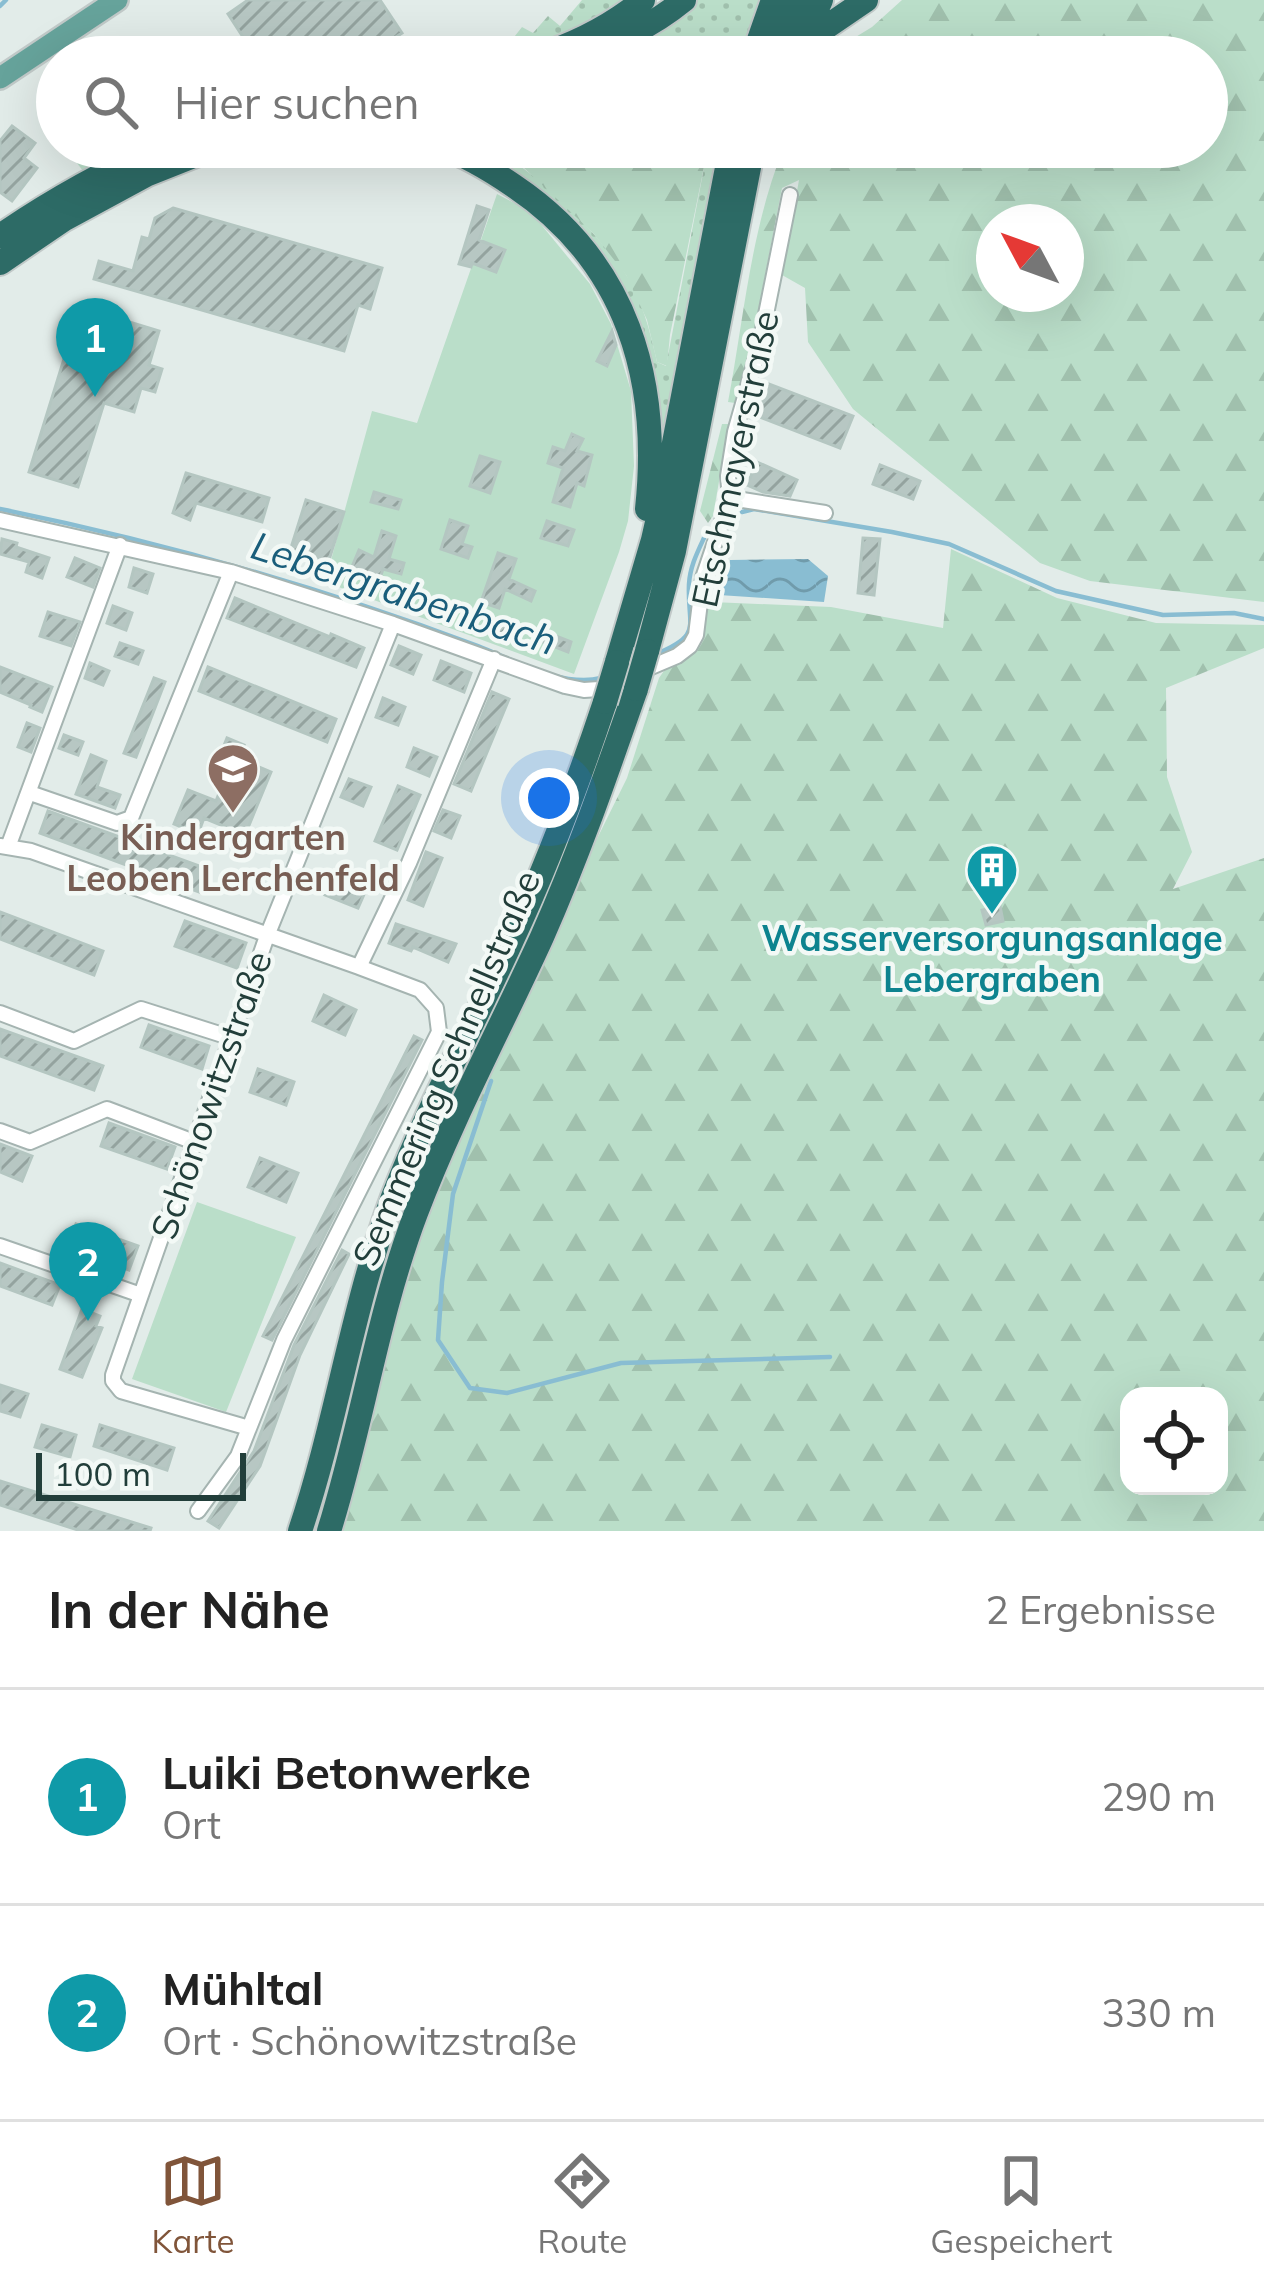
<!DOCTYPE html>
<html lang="de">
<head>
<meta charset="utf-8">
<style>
  :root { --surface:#fff; --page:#f2f2f2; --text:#222; --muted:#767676; --line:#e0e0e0; --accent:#80553a }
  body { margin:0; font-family:Mulish,sans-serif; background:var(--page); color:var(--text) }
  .controls { position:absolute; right:36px; bottom:36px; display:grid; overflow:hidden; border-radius:24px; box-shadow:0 12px 48px #0002 }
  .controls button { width:108px; height:108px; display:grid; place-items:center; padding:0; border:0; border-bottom:3px solid var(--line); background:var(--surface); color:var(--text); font:60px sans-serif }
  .compass { position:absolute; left:976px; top:204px; width:108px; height:108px; border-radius:50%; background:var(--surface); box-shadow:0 12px 48px #0002; rotate:311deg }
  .scale { position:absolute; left:36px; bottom:30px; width:210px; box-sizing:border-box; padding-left:12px; border:6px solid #223e3a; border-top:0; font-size:33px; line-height:42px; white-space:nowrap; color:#223e3a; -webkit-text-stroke:9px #f3f9f6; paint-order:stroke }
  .you { position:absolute; left:549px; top:798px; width:42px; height:42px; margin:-30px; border:9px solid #fff; border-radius:50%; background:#1a73e8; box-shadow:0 0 0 18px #1a73e833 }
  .badge { display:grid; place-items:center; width:78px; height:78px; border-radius:50%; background:var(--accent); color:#fff; font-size:39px; font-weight:700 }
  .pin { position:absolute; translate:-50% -99px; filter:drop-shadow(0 3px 6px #0008) }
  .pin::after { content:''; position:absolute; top:63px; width:42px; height:36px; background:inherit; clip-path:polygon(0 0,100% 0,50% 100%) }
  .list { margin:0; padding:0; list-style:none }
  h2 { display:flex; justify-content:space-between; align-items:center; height:156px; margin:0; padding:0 48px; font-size:51px }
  h2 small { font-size:39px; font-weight:400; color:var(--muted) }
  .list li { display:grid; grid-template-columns:78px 1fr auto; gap:36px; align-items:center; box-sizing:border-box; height:216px; padding:0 48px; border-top:3px solid var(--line) }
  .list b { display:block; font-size:45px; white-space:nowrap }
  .list p { margin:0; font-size:39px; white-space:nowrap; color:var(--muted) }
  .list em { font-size:39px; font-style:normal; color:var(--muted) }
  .icon { flex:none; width:66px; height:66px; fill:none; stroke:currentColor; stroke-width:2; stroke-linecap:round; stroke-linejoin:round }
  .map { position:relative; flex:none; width:1264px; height:1531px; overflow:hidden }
  .search { position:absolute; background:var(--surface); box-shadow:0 12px 48px #0002; left:36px; right:36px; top:36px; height:132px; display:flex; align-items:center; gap:30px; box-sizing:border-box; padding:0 42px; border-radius:66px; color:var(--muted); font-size:45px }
  .sheet { height:588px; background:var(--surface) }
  nav { display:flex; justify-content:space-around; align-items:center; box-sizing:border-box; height:168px; border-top:3px solid var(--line); background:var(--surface); font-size:33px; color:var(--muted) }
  nav a { display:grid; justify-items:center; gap:6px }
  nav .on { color:var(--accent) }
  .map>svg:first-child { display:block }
</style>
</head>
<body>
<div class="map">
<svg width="1264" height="1531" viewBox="0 0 1264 1531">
  <defs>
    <pattern id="grass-dots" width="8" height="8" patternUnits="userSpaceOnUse" patternTransform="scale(3)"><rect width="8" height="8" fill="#badec9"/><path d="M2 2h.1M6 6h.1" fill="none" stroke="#a0c0ad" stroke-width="1.8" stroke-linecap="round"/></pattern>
    <pattern id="forest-firs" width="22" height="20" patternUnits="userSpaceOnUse" patternTransform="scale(3)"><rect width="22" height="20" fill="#badec9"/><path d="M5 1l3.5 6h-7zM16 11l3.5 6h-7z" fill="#a0c0ad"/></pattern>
    <pattern id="water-waves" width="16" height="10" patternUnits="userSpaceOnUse" patternTransform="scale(3)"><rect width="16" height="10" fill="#89bdd2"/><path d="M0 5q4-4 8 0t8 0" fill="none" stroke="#709bab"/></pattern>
    <pattern id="building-hatch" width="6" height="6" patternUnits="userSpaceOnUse" patternTransform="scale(3)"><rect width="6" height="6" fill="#b7c7c3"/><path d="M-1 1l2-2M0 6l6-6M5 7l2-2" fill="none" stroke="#94a39f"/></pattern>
  </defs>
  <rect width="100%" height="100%" fill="#e2ece9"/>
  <path fill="url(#grass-dots)" d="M 582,0 L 633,0 L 532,53 L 512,57 L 457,57 L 507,46 L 522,27 L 533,33 L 548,16 L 560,26 Z
    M 698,0 L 759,0 L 740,57 L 595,57 Z
    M 84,147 L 128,147 L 83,171 L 71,155 Z
    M 456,147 C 465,147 476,145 484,148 C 528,159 599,235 625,273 C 642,299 650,331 657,362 L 666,366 L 708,147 L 717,147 L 663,435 L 659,433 L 604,267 Z"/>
  <path fill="url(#forest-firs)" fill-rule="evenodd" d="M 902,0 L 1264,0 L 1264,602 L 1090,581 L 1040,563 L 853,409 L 808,342 L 805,288 L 782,275 L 799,180 L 782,188 L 750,353 L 735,403 L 728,402 C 744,317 751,228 784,147 L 1207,147 L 1207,57 L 823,57 L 872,27 ZM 994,222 L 1066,222 L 1066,294 L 994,294 Z
    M 483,147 L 708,147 L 670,335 L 667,366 L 657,362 L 647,320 L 626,275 L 593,233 L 522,166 Z
    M 722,424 L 729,424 L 713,516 L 708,523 L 700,511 Z
    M 951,549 L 1057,598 L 1156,623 L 1264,625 L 1264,648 L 1166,688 L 1167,777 L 1192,852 L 1173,889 L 1264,858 L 1264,1531 L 339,1531 L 386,1338 L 432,1190 L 588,857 L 627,778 L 659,678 L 712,602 L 831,607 L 943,628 ZM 1129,1396 L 1219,1396 L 1219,1486 L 1129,1486 Z"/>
  <path fill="#badec9" d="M 497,194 L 530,211 L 590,284 L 611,324 L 631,391 L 634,466 L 628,521 L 619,552 L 574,674 L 325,582 L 372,411 L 417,423 Z
    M 197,1202 L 296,1237 L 226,1412 L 132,1379 Z"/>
  <path fill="url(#water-waves)" d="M 808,559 L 828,576 L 824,602 L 719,595 L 730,560 Z"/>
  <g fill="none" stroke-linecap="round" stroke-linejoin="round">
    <path stroke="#89bdd2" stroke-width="4.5" d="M 0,6 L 6,0
      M 0,509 C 163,542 322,588 478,646 C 514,660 563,688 601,678
      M 742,512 L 754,509 L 892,532 L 949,544 L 1056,591 L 1163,615 L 1234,613 L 1264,619
      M 656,654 C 704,634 687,627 689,584 C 690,567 697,553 704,538
      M 491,1081 L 453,1194 L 442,1282 L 438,1340 L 470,1388 L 507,1393 L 621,1363 L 830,1357"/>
  </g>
  <path fill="url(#building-hatch)" stroke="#b4c6c1" stroke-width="3" d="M 248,0 L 380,0 L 402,33 L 365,57 L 256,57 L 228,14 Z
    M 12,126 L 35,143 L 24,158 L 37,168 L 12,201 L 0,192 L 0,141 Z
    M 477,206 L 489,210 L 479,240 L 505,250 L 496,272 L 472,263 L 471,267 L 459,264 Z
    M 173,208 L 382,268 L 370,309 L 358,305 L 344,351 L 94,279 L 99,261 L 133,271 L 142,237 L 149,239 L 155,218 Z
    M 80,307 L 159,331 L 149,365 L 162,369 L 155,392 L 141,388 L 134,412 L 104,403 L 78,487 L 29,472 Z
    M 612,331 L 616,345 L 607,366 L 597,361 Z
    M 761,381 L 853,416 L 840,448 L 752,414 Z
    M 572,434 L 583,439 L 577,451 L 592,455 L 584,486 L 577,483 L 570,507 L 553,502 L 563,468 L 548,463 L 553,447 L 565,451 Z
    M 480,456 L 500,462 L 490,493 L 470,486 Z
    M 757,462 L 797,480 L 790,496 L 763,492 L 747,485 Z
    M 880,465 L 920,481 L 913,499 L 873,484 Z
    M 186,473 L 269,498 L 262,522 L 196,503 L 190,520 L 173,513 Z
    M 374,492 L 401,500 L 398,509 L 371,502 Z
    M 306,500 L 344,512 L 328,563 L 290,551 Z
    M 450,520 L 468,526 L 462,544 L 472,547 L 468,558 L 441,549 Z
    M 547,521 L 574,530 L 568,546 L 541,538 Z
    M 382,531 L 396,536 L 389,559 L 404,563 L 401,574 L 383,569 L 377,587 L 367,584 L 368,579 L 349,574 L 359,550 L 374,557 Z
    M 863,538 L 880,539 L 874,595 L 858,593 Z
    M 2,539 L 17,543 L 16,547 L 49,558 L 42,578 L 26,572 L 29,562 L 0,554 Z
    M 498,553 L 516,559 L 509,579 L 535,591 L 531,601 L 505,589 L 499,608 L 481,602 Z
    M 75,558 L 100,568 L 93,587 L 67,577 Z
    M 134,568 L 153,574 L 147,593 L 129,587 Z
    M 235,598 L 330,637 L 331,634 L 364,648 L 356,667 L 227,618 Z
    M 113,606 L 132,613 L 126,630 L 107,623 Z
    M 48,612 L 80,622 L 71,646 L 40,636 Z
    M 498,620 L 518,626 L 513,642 L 492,634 Z
    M 538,629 L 571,642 L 568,652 L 535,639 Z
    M 120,643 L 143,651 L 138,664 L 115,656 Z
    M 399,646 L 421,655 L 413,674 L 391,665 Z
    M 441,661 L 471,673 L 464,692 L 434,680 Z
    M 90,663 L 109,671 L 103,685 L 85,678 Z
    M 0,667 L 52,687 L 42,712 L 30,707 L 31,705 L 0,692 Z
    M 208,667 L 336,719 L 327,742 L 199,691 Z
    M 154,678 L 165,682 L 136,757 L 124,753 Z
    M 492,692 L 509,699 L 471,791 L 454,784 Z
    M 383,698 L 405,707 L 398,725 L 376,717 Z
    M 27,723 L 40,728 L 31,752 L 18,747 Z
    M 64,735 L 83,742 L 78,755 L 59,748 Z
    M 227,738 L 244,745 L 238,758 L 271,772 L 245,835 L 204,818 L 198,834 L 174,824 L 188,790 L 216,801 L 229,768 L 217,763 Z
    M 414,748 L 437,757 L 429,776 L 407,767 Z
    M 91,755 L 106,761 L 97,787 L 120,795 L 115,808 L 76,794 Z
    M 349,779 L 371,787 L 363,806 L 341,797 Z
    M 398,786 L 420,795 L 397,850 L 375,841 Z
    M 443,810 L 460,816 L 451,838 L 434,831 Z
    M 48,811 L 210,870 L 202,893 L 40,833 Z
    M 426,852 L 442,858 L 423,906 L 408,900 Z
    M 336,869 L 369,883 L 358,908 L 325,895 Z
    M 1000,906 L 1003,921 L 986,925 L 982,910 Z
    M 0,912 L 103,951 L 94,975 L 0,939 Z
    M 185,921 L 246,943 L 237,968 L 175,946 Z
    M 396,924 L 456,944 L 448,962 L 413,947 L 411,951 L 389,943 Z
    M 324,995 L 356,1010 L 345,1035 L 313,1021 Z
    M 149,1025 L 209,1046 L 202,1069 L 141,1047 Z
    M 0,1029 L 103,1066 L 94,1090 L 0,1056 Z
    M 414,1036 L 422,1040 L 272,1340 L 263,1336 Z
    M 258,1069 L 294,1082 L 286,1105 L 250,1092 Z
    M 109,1123 L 175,1147 L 167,1169 L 101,1146 Z
    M 0,1144 L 32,1156 L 22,1181 L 0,1172 Z
    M 260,1158 L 298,1173 L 286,1202 L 248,1187 Z
    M 76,1224 L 138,1246 L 129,1270 L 67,1247 Z
    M 342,1250 L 349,1254 L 300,1355 L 260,1466 L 219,1528 L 208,1521 L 254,1451 L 294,1345 Z
    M 0,1263 L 60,1285 L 52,1305 L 0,1286 Z
    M 82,1309 L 100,1316 L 96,1326 L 102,1328 L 82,1377 L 60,1369 Z
    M 0,1385 L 28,1394 L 20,1417 L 0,1411 Z
    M 42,1425 L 76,1435 L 70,1457 L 35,1447 Z
    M 100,1425 L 174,1448 L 167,1470 L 94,1446 Z
    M 0,1481 L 151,1528 L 150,1531 L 81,1531 L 0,1505 Z"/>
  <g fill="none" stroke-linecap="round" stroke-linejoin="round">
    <g stroke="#a5b4b1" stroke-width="18">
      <path id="street" d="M 730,498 L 825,513
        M 0,520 L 231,572 L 393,624 L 565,686 L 584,690 L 599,689 L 677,656 L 690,646 L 696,635 L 703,578 L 730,498 L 728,476 L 735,432 L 760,344 L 790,195
        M 30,793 L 117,823 L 131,818 L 231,572
        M 0,846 L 31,851 L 359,967 L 409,863 L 494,659
        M 8,847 L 120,545
        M 0,1013 L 74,1041 L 141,1009 L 232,1038
        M 0,1131 L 30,1142 L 107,1109 L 194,1142
        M 0,1246 L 141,1295 L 267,936 L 393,624
        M 141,1295 L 113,1375 L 113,1381 L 121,1391 L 249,1428
        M 198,1511 L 238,1456 L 284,1340 L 439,1032 L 436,1008 L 420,990 L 359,967"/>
    </g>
    <g stroke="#c1c9c8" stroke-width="26">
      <path id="primary" d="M 0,78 L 117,0"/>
    </g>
    <g stroke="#c1c9c8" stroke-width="28">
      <path id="highway" d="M 822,30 L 866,0
        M 535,57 C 576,44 610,27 643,0
        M 571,57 C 613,45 651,27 684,0
        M 753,57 L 773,0
        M 776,57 L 796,0
        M 796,57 L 821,0
        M 441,147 C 467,155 492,171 514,186 C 627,262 661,379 647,509
        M 0,236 C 51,201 103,172 159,147
        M 0,263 L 63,220 L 148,174 L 216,147
        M 647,651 L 674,551 L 753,147
        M 617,662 L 653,540 L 668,474 L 731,147
        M 300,1531 C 337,1421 352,1306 393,1197 C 427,1109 473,1026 512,940 C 548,863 578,783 605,702
        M 329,1531 C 362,1426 377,1316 416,1213 C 452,1118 500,1029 542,937 C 578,856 607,772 636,689"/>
    </g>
    <use href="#street" stroke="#fff" stroke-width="14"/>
    <use href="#primary" stroke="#66a39b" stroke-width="21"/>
    <use href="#highway" stroke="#2d6b66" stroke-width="24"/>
    <g stroke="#c1c9c8" stroke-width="28" stroke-linecap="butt">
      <path id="highway-bridge" d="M 636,689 L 647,651
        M 605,702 L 617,662"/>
    </g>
    <use href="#highway-bridge" stroke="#2d6b66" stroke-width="24"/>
  </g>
  <defs>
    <g id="school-pin" transform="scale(2.7)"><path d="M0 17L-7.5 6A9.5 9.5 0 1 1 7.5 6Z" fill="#8d6e63" stroke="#f3f9f6"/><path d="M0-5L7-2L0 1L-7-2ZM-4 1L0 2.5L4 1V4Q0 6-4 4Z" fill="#fff"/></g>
    <g id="building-pin" transform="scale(2.7)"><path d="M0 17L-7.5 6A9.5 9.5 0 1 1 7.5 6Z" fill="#0f9aa8" stroke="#f3f9f6"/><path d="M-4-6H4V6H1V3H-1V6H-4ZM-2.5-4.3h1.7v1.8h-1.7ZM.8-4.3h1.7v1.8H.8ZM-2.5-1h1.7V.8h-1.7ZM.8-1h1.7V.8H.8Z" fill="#fff"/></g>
  </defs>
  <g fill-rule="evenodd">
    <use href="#school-pin" x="233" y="769"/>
    <use href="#building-pin" x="992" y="870"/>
  </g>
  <g text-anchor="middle" stroke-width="9" stroke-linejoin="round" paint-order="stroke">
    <g font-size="36" fill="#223e3a" stroke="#f3f9f6">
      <text transform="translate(735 459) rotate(-78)" y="13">Etschmayerstraße</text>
      <text transform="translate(446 1068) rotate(-67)" y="13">Semmering Schnellstraße</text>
      <text transform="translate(211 1095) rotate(-71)" y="13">Schönowitzstraße</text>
    </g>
    <g font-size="36" font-weight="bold" fill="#785e54" stroke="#f3f9f6">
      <text x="233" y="850">Kindergarten<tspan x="233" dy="41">Leoben Lerchenfeld</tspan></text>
    </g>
    <g font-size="36" font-weight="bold" fill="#0d838f" stroke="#f3f9f6">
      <text x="992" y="951">Wasserversorgungsanlage<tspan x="992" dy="41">Lebergraben</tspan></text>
    </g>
    <g font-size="39" font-style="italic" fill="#1a5e7b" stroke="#f3f9f6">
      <text transform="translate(404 593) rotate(18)" y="14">Lebergrabenbach</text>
    </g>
  </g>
</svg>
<div class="controls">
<button><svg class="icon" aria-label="locate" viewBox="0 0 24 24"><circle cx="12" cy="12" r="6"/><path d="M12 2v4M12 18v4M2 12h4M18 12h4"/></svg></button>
</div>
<svg class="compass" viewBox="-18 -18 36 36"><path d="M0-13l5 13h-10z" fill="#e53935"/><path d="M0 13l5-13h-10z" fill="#767676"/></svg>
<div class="scale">100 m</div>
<div class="you"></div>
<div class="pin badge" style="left:95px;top:397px;background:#0f9aa8">1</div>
<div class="pin badge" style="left:88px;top:1321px;background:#0f9aa8">2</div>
<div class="search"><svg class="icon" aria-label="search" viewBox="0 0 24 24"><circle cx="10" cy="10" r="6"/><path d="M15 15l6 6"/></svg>Hier suchen</div>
</div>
<section class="sheet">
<h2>In der Nähe<small>2 Ergebnisse</small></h2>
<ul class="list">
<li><span class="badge" style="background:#0f9aa8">1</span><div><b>Luiki Betonwerke</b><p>Ort</p></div><em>290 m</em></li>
<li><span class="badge" style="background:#0f9aa8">2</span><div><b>Mühltal</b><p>Ort · Schönowitzstraße</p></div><em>330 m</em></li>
</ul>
</section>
<nav>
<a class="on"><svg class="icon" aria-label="map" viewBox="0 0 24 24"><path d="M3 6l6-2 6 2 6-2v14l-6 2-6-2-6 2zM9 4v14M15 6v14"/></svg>Karte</a>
<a><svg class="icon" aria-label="directions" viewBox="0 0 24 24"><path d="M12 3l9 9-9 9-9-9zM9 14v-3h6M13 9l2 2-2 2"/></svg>Route</a>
<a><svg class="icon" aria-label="saved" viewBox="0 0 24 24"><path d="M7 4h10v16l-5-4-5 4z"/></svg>Gespeichert</a>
</nav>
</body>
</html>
